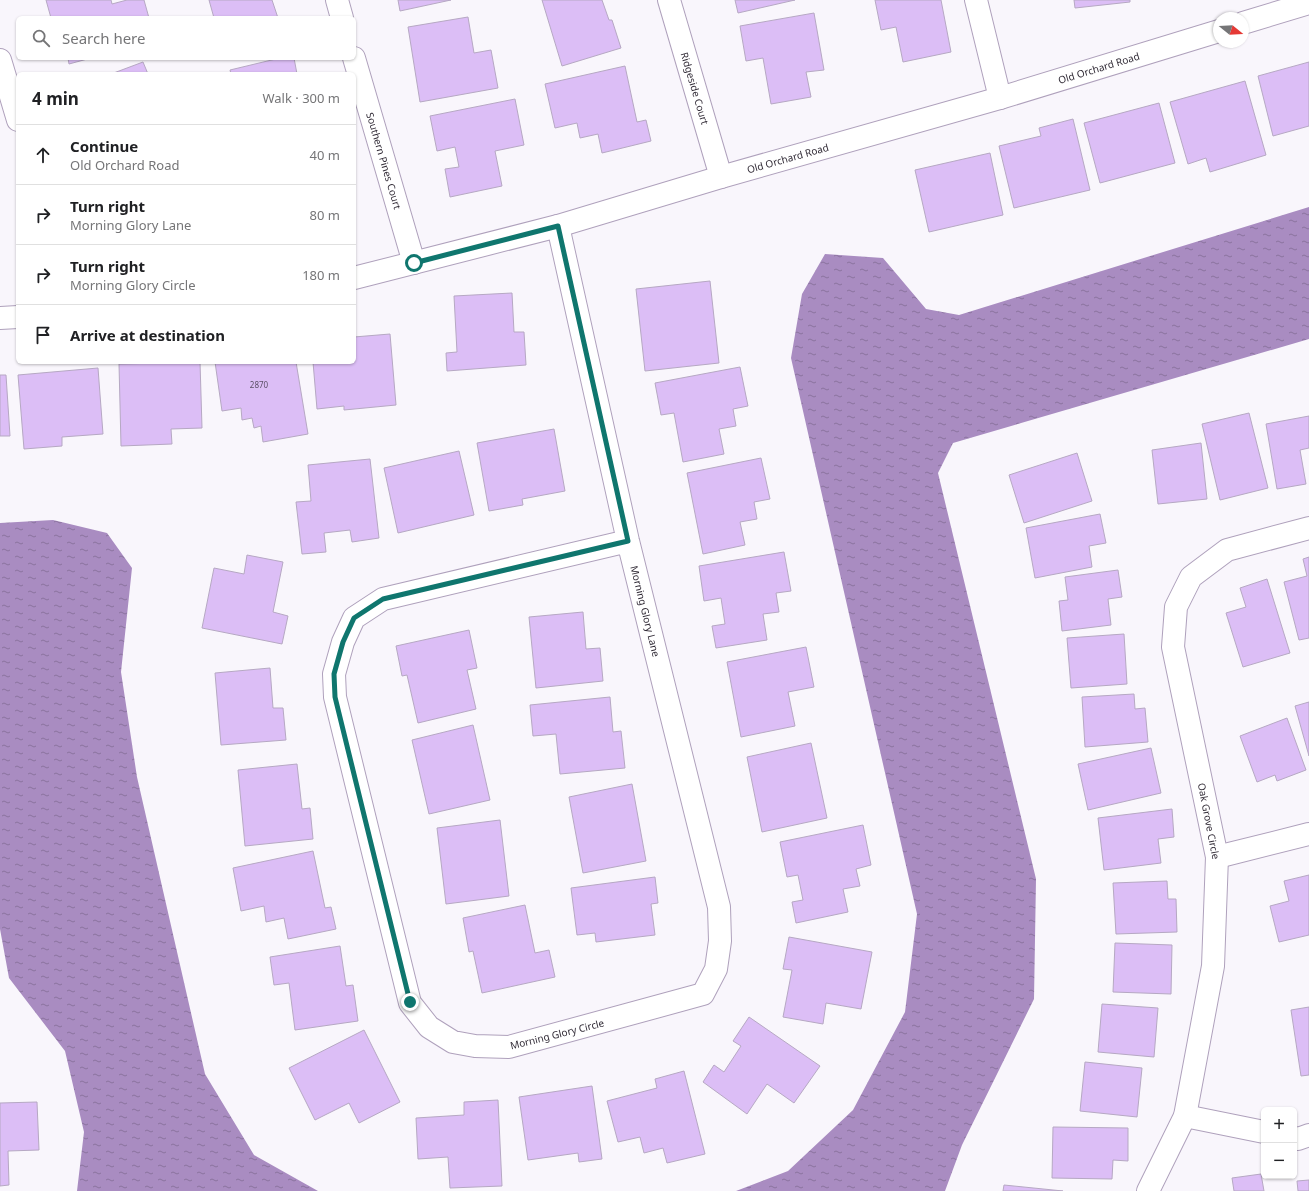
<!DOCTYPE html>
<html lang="en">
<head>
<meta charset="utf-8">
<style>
  :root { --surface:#fff; --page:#f2f2f2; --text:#202124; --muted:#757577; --line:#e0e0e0 }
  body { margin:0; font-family:"Noto Sans",sans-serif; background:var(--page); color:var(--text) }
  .controls { position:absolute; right:12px; bottom:12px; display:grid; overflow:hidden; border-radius:6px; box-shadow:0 1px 3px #0004 }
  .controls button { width:36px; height:36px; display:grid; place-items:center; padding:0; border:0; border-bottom:1px solid var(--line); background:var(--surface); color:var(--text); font:20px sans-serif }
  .compass { position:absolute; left:1213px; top:12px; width:36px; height:36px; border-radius:50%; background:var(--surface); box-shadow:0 1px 3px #0004; rotate:108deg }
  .stop { position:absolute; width:12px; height:12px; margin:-9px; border:3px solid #0f766e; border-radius:50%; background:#fff }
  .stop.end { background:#0f766e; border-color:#fff; box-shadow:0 1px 4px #0008 }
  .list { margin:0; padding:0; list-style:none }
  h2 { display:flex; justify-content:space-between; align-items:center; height:52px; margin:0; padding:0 16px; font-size:17px }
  h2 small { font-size:13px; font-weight:400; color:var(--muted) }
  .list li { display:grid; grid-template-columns:26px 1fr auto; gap:12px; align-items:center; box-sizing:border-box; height:60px; padding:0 16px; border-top:1px solid var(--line) }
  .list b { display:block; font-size:15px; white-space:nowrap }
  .list p { margin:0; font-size:13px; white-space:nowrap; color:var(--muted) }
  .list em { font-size:13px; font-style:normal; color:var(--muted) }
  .icon { flex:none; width:22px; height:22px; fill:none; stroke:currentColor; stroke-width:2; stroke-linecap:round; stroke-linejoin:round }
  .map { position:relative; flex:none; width:1309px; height:1191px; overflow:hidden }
  .search { position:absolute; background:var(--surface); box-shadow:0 1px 3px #0004; left:16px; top:16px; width:340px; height:44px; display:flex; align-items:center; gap:10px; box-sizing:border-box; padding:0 14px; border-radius:6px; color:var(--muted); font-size:15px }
  .panel { position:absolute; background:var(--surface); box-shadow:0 1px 3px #0004; left:16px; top:72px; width:340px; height:292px; border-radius:6px }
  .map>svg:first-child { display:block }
</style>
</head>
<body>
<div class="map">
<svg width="1309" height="1191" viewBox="0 0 1309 1191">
  <defs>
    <pattern id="water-ripples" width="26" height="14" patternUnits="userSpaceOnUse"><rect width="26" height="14" fill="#a98cc1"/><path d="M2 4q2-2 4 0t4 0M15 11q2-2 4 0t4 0" fill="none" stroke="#8a739e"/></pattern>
  </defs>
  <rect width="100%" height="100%" fill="#f9f6fc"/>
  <path fill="url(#water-ripples)" d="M 1309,207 L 1309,339 L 953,443 L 938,473 L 1036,879 L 1034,999 L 962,1145 L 945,1191 L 736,1191 L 788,1171 L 853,1110 L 905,1012 L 917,914 L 791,358 L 802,294 L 825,254 L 883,258 L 926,309 L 959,315 Z
    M 53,520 L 107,533 L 132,568 L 121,672 L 137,777 L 205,1074 L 254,1155 L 318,1191 L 77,1191 L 84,1132 L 65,1051 L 9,978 L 0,929 L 0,523 Z"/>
  <path fill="#dcbef6" stroke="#b6a8c3" d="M 46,0 L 111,0 L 112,4 L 127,0 L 144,0 L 149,18 L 51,18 Z
    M 209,0 L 272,0 L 278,18 L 214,18 Z
    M 398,0 L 451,0 L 400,11 Z
    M 542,0 L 602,0 L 609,20 L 612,20 L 621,48 L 562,66 Z
    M 735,0 L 795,0 L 738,13 Z
    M 875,0 L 941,0 L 951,52 L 903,62 L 896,27 L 881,30 Z
    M 1074,0 L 1130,0 L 1130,2 L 1075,8 Z
    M 814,13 L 824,70 L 806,72 L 811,97 L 771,104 L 763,58 L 746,61 L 740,26 Z
    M 468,17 L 474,53 L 491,50 L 498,88 L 420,102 L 408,27 Z
    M 68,58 L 91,58 L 69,64 Z
    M 280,58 L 294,58 L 297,74 L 231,74 L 230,70 Z
    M 143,62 L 148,74 L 111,74 Z
    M 1309,62 L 1309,126 L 1273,136 L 1258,76 Z
    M 625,66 L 637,122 L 646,120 L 651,141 L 602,153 L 598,134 L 580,138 L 577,123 L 555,128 L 545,84 Z
    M 1245,81 L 1266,155 L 1210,172 L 1206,158 L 1188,164 L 1170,102 Z
    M 515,99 L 524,145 L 495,151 L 502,186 L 450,197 L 445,169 L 459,167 L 455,147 L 437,151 L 430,116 Z
    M 1159,103 L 1175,163 L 1100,183 L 1084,123 Z
    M 1073,119 L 1090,190 L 1014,208 L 999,146 L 1041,136 L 1039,128 Z
    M 990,153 L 1003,215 L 929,232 L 915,170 Z
    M 710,281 L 719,363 L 645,371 L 636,289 Z
    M 512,293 L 514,332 L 524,332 L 526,365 L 447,371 L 446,353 L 457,352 L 454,296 Z
    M 390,334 L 396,405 L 344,410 L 344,406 L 317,409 L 313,362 L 354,362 L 354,337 Z
    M 200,362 L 202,428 L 171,429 L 172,444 L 121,446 L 119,364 Z
    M 215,362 L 296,362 L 308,434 L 263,442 L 261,426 L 254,428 L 252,418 L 242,420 L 241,408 L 222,411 Z
    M 740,367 L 748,406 L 733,409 L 736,426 L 719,429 L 724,454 L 683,462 L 674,413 L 661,415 L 655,383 Z
    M 98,368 L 103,434 L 62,437 L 62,446 L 24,449 L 18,375 Z
    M 0,375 L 6,375 L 10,436 L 0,436 Z
    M 1249,413 L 1268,488 L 1220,500 L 1202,424 Z
    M 1309,416 L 1309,448 L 1300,450 L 1306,484 L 1277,489 L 1266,424 Z
    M 554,429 L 565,491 L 522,499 L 523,505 L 489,511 L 477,443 Z
    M 1201,443 L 1207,499 L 1158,504 L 1152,450 Z
    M 459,451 L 474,515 L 398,533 L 384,468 Z
    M 1077,453 L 1092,501 L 1024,523 L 1009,475 Z
    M 761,458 L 770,499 L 754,502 L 757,519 L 740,522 L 745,545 L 703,554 L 687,473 Z
    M 370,459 L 379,538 L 352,542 L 350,530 L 324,533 L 326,552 L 302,554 L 296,502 L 311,501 L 308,465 Z
    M 1100,514 L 1106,543 L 1089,546 L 1092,567 L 1035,578 L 1026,528 Z
    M 784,552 L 791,591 L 776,593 L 779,612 L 763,614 L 767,640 L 716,648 L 712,626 L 725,624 L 721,598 L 704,601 L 699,566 Z
    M 247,555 L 283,562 L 273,612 L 288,616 L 282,644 L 202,628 L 214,568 L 244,574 Z
    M 1309,557 L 1309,638 L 1299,640 L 1284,582 L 1307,576 L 1303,559 Z
    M 1118,570 L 1122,597 L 1108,599 L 1111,625 L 1062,631 L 1059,601 L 1068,600 L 1065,577 Z
    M 1267,579 L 1290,653 L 1243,667 L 1226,613 L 1246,607 L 1240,588 Z
    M 583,612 L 586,649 L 600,648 L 603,681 L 536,688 L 529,617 Z
    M 469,630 L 477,668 L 467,670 L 476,709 L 418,723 L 407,675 L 402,676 L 396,646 Z
    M 1124,634 L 1127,684 L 1071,688 L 1067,638 Z
    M 806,647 L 814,687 L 788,692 L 795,726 L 741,737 L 727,662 Z
    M 270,668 L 273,708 L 283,708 L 286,740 L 221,745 L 215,673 Z
    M 1134,694 L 1135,709 L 1145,708 L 1148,742 L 1085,747 L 1082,697 Z
    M 610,697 L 613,732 L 621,731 L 625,768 L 560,774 L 556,734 L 533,736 L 530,705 Z
    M 1309,702 L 1309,756 L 1295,706 Z
    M 1287,718 L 1306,770 L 1277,781 L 1275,775 L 1257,782 L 1240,736 Z
    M 473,725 L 490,800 L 429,814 L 412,740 Z
    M 811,743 L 827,818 L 762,832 L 747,757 Z
    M 1151,748 L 1161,793 L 1088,810 L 1078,764 Z
    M 297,764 L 302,809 L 310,808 L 313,839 L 245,846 L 238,770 Z
    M 632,784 L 646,861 L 583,873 L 569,797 Z
    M 1172,809 L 1174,837 L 1158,839 L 1161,863 L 1104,870 L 1098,818 Z
    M 500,820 L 509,896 L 446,904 L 437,828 Z
    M 863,825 L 871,865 L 856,869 L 860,886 L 843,889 L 848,912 L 796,923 L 792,902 L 803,900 L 798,875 L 787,877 L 780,842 Z
    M 313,851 L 325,908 L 331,907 L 336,929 L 288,939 L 284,918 L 266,922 L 264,906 L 241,911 L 233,868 Z
    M 1309,875 L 1309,935 L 1279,942 L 1270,906 L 1289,901 L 1284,881 Z
    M 655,877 L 658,903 L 651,904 L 655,935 L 596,942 L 595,933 L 577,935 L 571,888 Z
    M 1167,881 L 1168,899 L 1176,899 L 1177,932 L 1116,934 L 1113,883 Z
    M 525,905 L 535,953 L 549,950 L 555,977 L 482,993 L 473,951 L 469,952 L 463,918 Z
    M 789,937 L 872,952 L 861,1009 L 826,1003 L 823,1024 L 783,1017 L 792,970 L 783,969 Z
    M 1115,943 L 1172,945 L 1171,994 L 1113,992 Z
    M 340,946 L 346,986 L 353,985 L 358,1021 L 295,1030 L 289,983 L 274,985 L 270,957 Z
    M 1102,1004 L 1158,1008 L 1154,1057 L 1098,1052 Z
    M 1309,1007 L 1309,1075 L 1301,1076 L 1291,1010 Z
    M 749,1017 L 820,1066 L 794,1103 L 767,1084 L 747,1114 L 703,1082 L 714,1065 L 724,1072 L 741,1046 L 733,1041 Z
    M 364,1030 L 400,1102 L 359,1123 L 349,1103 L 315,1120 L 289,1068 Z
    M 1085,1062 L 1142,1068 L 1137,1117 L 1080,1111 Z
    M 684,1071 L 705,1154 L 667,1163 L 663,1148 L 644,1153 L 640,1137 L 618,1142 L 607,1101 L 657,1088 L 655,1079 Z
    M 592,1086 L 602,1159 L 579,1162 L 578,1153 L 528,1160 L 519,1097 Z
    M 498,1100 L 502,1186 L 450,1188 L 448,1157 L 418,1159 L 416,1118 L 464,1115 L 464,1102 Z
    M 37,1102 L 39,1150 L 8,1151 L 9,1185 L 0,1186 L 0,1103 Z
    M 1053,1127 L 1128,1128 L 1128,1161 L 1113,1160 L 1112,1179 L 1052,1178 Z
    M 1261,1174 L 1264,1191 L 1234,1191 L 1232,1178 Z
    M 1309,1180 L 1309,1191 L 1298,1191 L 1297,1181 Z
    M 1004,1185 L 1063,1191 L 1003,1191 Z"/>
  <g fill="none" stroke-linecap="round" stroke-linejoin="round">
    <g stroke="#afa1bc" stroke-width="24">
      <g id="minor">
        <path d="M 337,0 L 342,18"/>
        <path id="s1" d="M 669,0 L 721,177"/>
        <path d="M 976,0 L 1000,98"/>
        <path d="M 1243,23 L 1309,3"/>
        <path id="s2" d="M 354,58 L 414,263"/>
        <path d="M 0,60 L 18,120"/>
        <path id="s3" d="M 558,226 L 628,541 L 719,907 L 720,941 L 716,969 L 703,994 L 509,1047 L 475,1046 L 453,1042 L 429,1027 L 410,1003 L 335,697 L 334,674 L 343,642 L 354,618 L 383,599 L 628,541"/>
        <path id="s4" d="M 354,278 L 558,226 L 721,177 L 1000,98 L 1219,31"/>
        <path d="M 0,318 L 18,317"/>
        <path d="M 1217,857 L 1309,834"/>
        <path d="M 1185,1116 L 1264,1132"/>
        <path d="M 1294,1138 L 1298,1139 L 1309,1135"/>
        <path d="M 1148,1191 L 1185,1116 L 1213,966 L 1217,857 L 1173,647 L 1176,607 L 1191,577 L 1227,550 L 1309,528"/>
      </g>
    </g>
    <use href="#minor" stroke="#fff" stroke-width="22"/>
  </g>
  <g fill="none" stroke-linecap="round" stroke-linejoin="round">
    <path stroke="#0f766e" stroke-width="5" d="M 410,1002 L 335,697 L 334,674 L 343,642 L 354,618 L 383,599 L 628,541 L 558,226 L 414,263"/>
  </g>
  <g text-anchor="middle" stroke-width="3" stroke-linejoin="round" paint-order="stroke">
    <g font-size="8" fill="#5c5067">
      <text x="259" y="388">2870</text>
    </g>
    <g font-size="10" fill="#322c37" stroke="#fff">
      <text dy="4" stroke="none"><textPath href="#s4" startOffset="774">Old Orchard Road</textPath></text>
      <text dy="4" stroke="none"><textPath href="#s1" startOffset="92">Ridgeside Court</textPath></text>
      <text dy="4" stroke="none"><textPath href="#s4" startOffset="450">Old Orchard Road</textPath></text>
      <text dy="4" stroke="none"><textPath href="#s2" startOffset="107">Southern Pines Court</textPath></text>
      <text dy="4" stroke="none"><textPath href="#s3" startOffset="395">Morning Glory Lane</textPath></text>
      <text transform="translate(1209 821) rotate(79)" y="4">Oak Grove Circle</text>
      <text transform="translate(557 1034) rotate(-14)" y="4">Morning Glory Circle</text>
    </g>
  </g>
</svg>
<div class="controls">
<button>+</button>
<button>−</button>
</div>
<svg class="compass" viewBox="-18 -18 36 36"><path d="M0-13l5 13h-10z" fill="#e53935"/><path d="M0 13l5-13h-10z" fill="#757577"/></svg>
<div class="stop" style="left:414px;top:263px"></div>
<div class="stop end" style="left:410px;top:1002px"></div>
<div class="search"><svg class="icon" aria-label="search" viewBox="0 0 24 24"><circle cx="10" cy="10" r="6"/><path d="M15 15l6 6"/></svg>Search here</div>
<section class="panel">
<h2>4 min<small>Walk · 300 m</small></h2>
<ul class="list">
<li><svg class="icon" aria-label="ahead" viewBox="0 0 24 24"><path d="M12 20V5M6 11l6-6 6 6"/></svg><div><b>Continue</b><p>Old Orchard Road</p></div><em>40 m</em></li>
<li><svg class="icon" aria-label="right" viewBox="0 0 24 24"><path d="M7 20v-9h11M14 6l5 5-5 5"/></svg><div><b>Turn right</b><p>Morning Glory Lane</p></div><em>80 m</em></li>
<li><svg class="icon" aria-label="right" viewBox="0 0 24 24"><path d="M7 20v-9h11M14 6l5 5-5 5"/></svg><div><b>Turn right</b><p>Morning Glory Circle</p></div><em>180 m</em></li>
<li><svg class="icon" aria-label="arrive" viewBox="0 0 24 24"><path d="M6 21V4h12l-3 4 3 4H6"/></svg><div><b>Arrive at destination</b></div></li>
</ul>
</section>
</div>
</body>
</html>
